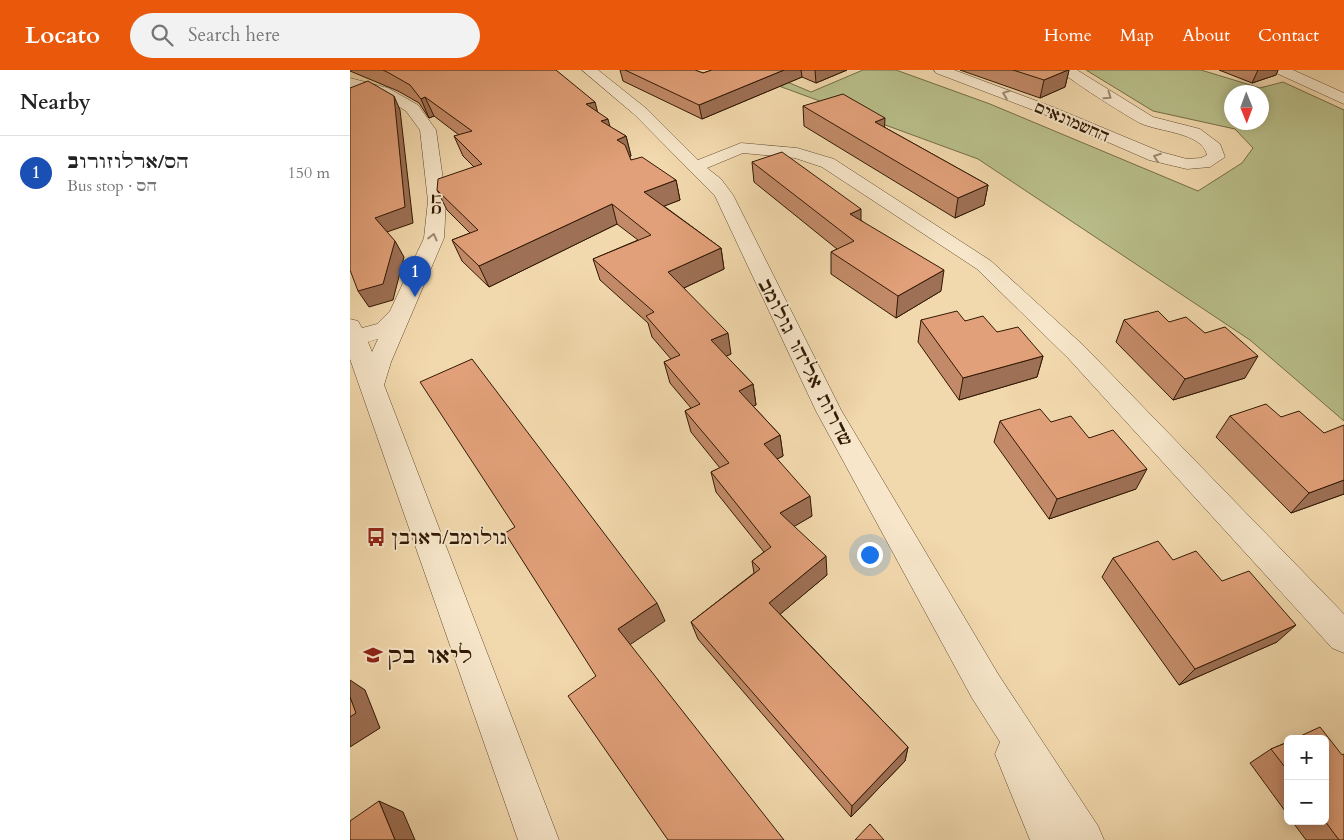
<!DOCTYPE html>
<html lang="en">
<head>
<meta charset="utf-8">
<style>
  :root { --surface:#fff; --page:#f2f2f2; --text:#222; --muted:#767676; --line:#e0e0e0; --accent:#ea580c }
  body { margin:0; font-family:Cardo,"Frank Ruhl Libre",serif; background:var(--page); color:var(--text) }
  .controls { position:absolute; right:15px; bottom:15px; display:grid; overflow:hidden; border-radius:8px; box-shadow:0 2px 12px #0003 }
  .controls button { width:45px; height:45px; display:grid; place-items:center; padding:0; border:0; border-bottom:1px solid var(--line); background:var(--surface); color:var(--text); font:25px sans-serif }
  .compass { position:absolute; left:874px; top:15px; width:45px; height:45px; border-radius:50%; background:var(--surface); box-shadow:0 2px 12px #0003; rotate:179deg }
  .you { position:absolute; left:519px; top:484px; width:18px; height:18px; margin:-12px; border:4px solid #fff; border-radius:50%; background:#1a73e8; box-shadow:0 0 0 8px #1a73e833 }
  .badge { display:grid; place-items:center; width:32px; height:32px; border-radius:50%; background:var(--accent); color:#fff; font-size:16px; font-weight:700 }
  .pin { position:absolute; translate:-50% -41px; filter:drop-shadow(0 1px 2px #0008) }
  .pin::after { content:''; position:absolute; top:26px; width:18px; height:15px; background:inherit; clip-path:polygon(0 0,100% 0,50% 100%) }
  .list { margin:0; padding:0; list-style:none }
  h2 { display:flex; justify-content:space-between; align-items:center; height:65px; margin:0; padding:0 20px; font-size:21px }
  h2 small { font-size:16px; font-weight:400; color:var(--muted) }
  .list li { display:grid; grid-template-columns:32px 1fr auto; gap:15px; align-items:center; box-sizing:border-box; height:75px; padding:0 20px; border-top:1px solid var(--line) }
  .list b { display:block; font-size:19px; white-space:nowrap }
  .list p { margin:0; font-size:16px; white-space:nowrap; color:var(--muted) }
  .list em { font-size:16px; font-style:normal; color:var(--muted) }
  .icon { flex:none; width:28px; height:28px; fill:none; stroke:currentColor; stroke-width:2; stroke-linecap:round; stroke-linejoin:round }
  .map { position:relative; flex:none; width:994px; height:770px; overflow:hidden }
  header { display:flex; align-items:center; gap:30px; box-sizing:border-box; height:70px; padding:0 25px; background:var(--accent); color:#fff }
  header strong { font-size:24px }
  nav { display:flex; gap:28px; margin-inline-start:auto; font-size:18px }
  .search { width:350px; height:45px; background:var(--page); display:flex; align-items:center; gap:12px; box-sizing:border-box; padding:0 18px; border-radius:28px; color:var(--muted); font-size:19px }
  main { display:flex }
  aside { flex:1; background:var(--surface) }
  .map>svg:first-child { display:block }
</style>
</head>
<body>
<header>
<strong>Locato</strong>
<div class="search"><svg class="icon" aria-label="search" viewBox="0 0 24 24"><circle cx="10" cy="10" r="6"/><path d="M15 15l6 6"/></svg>Search here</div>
<nav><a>Home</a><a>Map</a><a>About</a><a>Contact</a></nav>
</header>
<main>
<aside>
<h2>Nearby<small></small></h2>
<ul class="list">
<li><span class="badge" style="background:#1a4fb4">1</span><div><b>הס/ארלוזורוב</b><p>Bus stop · הס</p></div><em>150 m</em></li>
</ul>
</aside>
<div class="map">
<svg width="994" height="770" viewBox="0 0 994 770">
  <rect width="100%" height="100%" fill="#f2d9ad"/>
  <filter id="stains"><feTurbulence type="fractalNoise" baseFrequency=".004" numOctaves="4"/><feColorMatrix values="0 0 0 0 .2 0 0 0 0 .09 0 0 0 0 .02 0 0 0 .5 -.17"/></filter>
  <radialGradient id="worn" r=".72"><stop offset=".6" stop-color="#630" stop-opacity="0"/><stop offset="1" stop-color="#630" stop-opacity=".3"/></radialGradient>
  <path fill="#b9bf8a" stroke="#756c46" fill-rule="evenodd" d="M 360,0 L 409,0 L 461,22 L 513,0 L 546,0 L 640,34 L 848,121 L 892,93 L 903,78 L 885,59 L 803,41 L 736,0 L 851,0 L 910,18 L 933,12 L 994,40 L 994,351 L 900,270 L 628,89 L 407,8 L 374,9 ZM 882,22 L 912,22 L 912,52 L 882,52 Z"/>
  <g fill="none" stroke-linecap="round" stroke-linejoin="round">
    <g stroke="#61492e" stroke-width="1">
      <path id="minor" d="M 232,0 L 248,0 L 297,39 L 348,90 L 391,73 L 447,78 L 484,89 L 641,191 L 734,276 L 994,544 L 994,583 L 982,578 L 718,288 L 627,199 L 472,97 L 445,88 L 393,83 L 357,98 L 371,109 L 383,125 L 491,340 L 648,604 L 748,756 L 754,770 L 680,770 L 645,684 L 650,672 L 622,628 L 466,341 L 365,126 L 285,45 Z
        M 584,0 L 604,0 L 703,37 L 811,82 L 837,89 L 851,88 L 857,85 C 852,62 808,62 790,53 C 778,47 716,8 710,0 L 727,0 L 803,47 L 850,59 L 870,74 L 875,87 L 860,97 L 837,99 L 799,90 L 691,43 L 586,3 Z
        M 924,0 L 943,0 L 994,23 L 994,34 L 926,3 Z
        M 0,8 L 38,18 L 68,35 L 86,60 L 96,131 L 94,168 L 41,292 L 34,315 L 209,770 L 168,770 L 0,289 L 0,249 L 8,251 L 12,258 L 27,254 L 40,241 L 74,168 L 78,131 L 70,60 L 56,41 L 28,24 L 0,17 ZM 28,269 L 22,282 L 18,272 Z"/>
    </g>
    <use href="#minor" fill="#f7e6ca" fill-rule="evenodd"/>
  </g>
  <path fill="#c28a68" stroke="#311903" d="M 0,0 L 206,0 L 248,42 L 260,57 L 276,66 L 281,86 L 279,86 L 281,90 L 326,110 L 330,130 L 314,136 L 371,178 L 374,199 L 334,218 L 381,284 L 376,286 L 403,314 L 406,335 L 403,336 L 430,365 L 433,386 L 427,389 L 462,446 L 444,456 L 477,505 L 430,544 L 558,677 L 555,691 L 501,747 L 348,569 L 341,552 L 404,503 L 402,491 L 414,482 L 366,422 L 361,402 L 370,398 L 341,362 L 335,341 L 341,338 L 320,313 L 314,292 L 321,289 L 302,267 L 298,253 L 250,210 L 243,189 L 288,170 L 267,154 L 139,217 L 112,191 L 102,170 L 120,163 L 97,140 L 87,120 L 124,97 L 113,86 L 104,66 L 109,65 L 84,46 L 79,48 L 69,33 L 48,21 L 0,1 Z
    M 270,0 L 345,0 L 353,3 L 362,0 L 497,0 L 466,13 L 452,7 L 352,49 L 273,11 Z
    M 610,0 L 719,0 L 715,17 L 690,28 Z
    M 869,0 L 928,0 L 926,5 L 902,13 Z
    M 453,36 L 534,57 L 638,115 L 634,135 L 605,148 L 454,56 Z
    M 402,92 L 511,150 L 591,221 L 546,248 L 481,204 L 481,182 L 487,179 L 404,112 Z
    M 571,250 L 615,251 L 647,262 L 693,286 L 687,307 L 609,330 L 568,272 Z
    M 774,250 L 819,252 L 895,308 L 823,330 L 766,272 Z
    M 880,346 L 931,347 L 974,363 L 994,424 L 941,443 L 866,367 Z
    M 650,351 L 701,352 L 739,368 L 786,419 L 699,449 L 644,372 Z
    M 763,488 L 872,511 L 927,572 L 829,615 L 752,507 Z
    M 938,672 L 938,745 L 900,693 L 921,679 Z
    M 942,751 L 975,751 L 994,770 L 956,770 Z"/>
  <path fill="#9e7055" stroke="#311903" d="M 434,0 L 451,0 L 452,7 L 352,49 L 349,35 Z
    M 465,0 L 497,0 L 466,13 Z
    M 718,0 L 719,0 L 715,17 L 690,28 L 694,10 Z
    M 908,0 L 928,0 L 926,5 L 902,13 Z
    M 44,26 L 50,40 L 63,153 L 34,163 L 25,148 Z
    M 75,27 L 84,46 L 79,48 L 71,29 Z
    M 245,32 L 250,51 L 236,34 Z
    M 535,48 L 534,68 L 525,52 Z
    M 258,49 L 263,68 L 251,51 Z
    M 276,66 L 281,86 L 272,89 L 267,70 Z
    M 326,110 L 330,130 L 299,142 L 294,122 Z
    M 638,115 L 634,135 L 605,148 L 608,128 Z
    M 262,134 L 267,154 L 139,217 L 129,196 Z
    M 511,139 L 511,160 L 500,144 Z
    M 45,171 L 54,187 L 43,230 L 19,237 L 8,221 Z
    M 371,178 L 374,199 L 323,223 L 318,202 Z
    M 594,200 L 591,221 L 546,248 L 548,226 Z
    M 378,263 L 381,284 L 365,291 L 361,270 Z
    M 693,286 L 687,307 L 609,330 L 613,308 Z
    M 908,286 L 895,308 L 823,330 L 835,309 Z
    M 403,314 L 406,335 L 393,341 L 389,321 Z
    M 430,365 L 433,386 L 417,394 L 414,374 Z
    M 797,399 L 786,419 L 699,449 L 707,429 Z
    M 994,410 L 994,424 L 941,443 L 959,423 Z
    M 460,426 L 462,446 L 433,463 L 430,443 Z
    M 476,486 L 477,505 L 422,551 L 419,533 Z
    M 307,533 L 315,551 L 278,576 L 268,559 Z
    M 946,555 L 927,572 L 829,615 L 845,599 Z
    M 0,610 L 15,620 L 30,658 L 0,677 Z
    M 558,677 L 555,691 L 501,747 L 502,736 Z
    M 29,731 L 53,742 L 65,770 L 45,770 Z"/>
  <path fill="#e1a079" stroke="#311903" d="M 33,0 L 206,0 L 245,32 L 236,34 L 258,49 L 251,51 L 276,66 L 267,70 L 275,75 L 281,90 L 292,87 L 326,110 L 294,122 L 371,178 L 318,202 L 378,263 L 361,270 L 403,314 L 389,321 L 430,365 L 414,374 L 460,426 L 430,443 L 476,486 L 419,533 L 558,677 L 502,736 L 341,552 L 410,499 L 402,491 L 421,477 L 361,402 L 379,393 L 335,341 L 350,334 L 314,292 L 330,285 L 296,246 L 304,242 L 243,189 L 301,165 L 262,134 L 129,196 L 102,170 L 128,160 L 87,120 L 88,109 L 132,94 L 104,66 L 122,61 L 75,27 L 71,29 L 60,15 L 39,3 Z
    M 275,0 L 345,0 L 353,3 L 362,0 L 434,0 L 349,35 Z
    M 663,0 L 718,0 L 694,10 Z
    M 18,11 L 44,26 L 55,137 L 25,148 L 45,171 L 33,214 L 8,221 L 0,200 L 0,18 Z
    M 493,24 L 535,48 L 525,52 L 638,115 L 608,128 L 453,36 Z
    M 432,82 L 511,139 L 500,144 L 594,200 L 548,226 L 481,182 L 504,171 L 402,92 Z
    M 607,241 L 615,251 L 633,246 L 647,262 L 668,257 L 693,286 L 613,308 L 571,250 Z
    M 808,241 L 819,252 L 836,247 L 855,263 L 875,257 L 908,286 L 835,309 L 774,250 Z
    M 122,289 L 307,533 L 268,559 L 434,770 L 318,770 L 218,626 L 246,606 L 155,463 L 165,457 L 70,312 Z
    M 916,334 L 931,347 L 949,341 L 974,363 L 994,355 L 994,410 L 959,423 L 880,346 Z
    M 690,339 L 701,352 L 721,346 L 739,368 L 763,360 L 797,399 L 707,429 L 650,351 Z
    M 808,471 L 823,490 L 846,481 L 872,511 L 899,501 L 946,555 L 845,599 L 763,488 Z
    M 0,627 L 6,643 L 0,647 Z
    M 970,657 L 992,685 L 994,684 L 994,770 L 989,770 L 975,751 L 975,669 L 944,669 Z
    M 938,672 L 938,701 L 921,679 Z
    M 29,731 L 45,770 L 0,770 L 0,751 Z
    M 520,754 L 534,770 L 505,770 Z"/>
  <defs><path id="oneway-chevron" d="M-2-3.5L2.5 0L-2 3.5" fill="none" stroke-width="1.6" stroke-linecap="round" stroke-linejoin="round" transform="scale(1.25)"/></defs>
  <g stroke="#9e8a70">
    <use href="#oneway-chevron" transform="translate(656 24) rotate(-159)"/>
    <use href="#oneway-chevron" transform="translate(758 26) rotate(35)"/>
    <use href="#oneway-chevron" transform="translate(807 87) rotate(-160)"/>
    <use href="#oneway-chevron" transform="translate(83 167) rotate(-76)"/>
  </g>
  <defs>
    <g id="bus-bare" transform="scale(1.5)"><path d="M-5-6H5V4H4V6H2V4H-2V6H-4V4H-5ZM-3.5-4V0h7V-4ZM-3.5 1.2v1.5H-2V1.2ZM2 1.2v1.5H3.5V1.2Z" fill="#8f2418" stroke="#f7e6ca" stroke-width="2.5" paint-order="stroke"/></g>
    <g id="school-bare" transform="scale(1.5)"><path d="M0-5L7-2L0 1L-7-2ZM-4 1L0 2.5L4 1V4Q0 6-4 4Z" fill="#8f2418" stroke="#f7e6ca" stroke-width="2.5" paint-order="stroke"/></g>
  </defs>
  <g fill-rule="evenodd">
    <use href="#bus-bare" x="26" y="467"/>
    <use href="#school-bare" x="23" y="585"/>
  </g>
  <g text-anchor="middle" stroke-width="4" stroke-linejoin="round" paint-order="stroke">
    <g font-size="16" fill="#311903" stroke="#f7e6ca">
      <text transform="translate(722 51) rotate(23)" y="6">החשמונאים</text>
      <text transform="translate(85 134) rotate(-90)" y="6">הס</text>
    </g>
    <g font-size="19" fill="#311903" stroke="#f7e6ca">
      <text transform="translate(456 292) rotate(63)" y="7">שדרות אליהו גולומב</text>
    </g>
    <g font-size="19" fill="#311903" stroke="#f7e6ca" text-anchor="start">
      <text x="41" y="474">גולומב/ראובן</text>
    </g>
    <g font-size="22" fill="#311903" stroke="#f7e6ca" text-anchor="start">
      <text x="38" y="593">ליאו בק</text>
    </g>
  </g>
  <rect width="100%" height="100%" filter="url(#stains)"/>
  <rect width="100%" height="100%" fill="url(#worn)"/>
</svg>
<div class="controls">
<button>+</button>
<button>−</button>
</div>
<svg class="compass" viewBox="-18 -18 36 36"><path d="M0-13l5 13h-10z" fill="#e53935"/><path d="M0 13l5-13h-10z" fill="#767676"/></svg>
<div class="you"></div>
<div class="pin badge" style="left:65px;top:227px;background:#1a4fb4">1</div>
</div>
</main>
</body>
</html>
